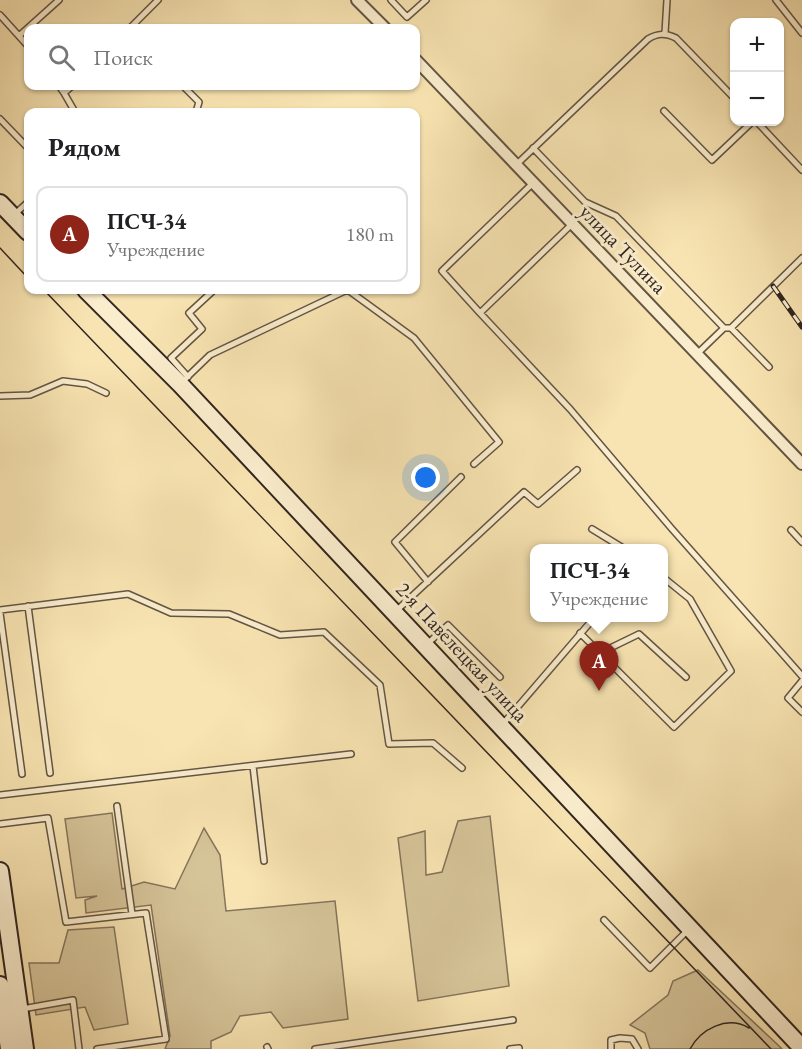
<!DOCTYPE html>
<html lang="ru">
<head>
<meta charset="utf-8">
<style>
  :root { --surface:#fff; --page:#f6f6f6; --text:#202124; --muted:#757577; --line:#e0e0e0; --accent:#8f2418 }
  body { margin:0; font-family:"EB Garamond",serif; background:var(--page); color:var(--text) }
  .controls { position:absolute; right:18px; top:18px; display:grid; overflow:hidden; border-radius:12px; box-shadow:0 2px 4px #0004 }
  .controls button { width:54px; height:54px; display:grid; place-items:center; padding:0; border:0; border-bottom:2px solid var(--line); background:var(--surface); color:var(--text); font:30px sans-serif }
  .you { position:absolute; left:426px; top:478px; width:21px; height:21px; margin:-15px; border:4px solid #fff; border-radius:50%; background:#1a73e8; box-shadow:0 0 0 9px #1a73e833 }
  .badge { display:grid; place-items:center; width:39px; height:39px; border-radius:50%; background:var(--accent); color:#fff; font-size:20px; font-weight:700 }
  .pin { position:absolute; translate:-50% -50px; filter:drop-shadow(0 2px 3px #0008) }
  .pin::after { content:''; position:absolute; top:32px; width:21px; height:18px; background:inherit; clip-path:polygon(0 0,100% 0,50% 100%) }
  .popup { position:absolute; left:530px; top:544px; width:138px; height:78px; box-sizing:border-box; display:grid; place-content:center; border-radius:12px; background:var(--surface); filter:drop-shadow(0 2px 4px #0005); font-size:20px; white-space:nowrap; color:var(--muted) }
  .popup b { font-size:22px; color:var(--text) }
  .popup::after { content:''; position:absolute; left:50%; top:100%; margin-left:-12px; border:12px solid transparent; border-top-color:var(--surface) }
  .list { margin:0; padding:0; list-style:none }
  h2 { display:flex; justify-content:space-between; align-items:center; height:78px; margin:0; padding:0 24px; font-size:26px }
  h2 small { font-size:20px; font-weight:400; color:var(--muted) }
  .list li { display:grid; grid-template-columns:39px 1fr auto; gap:18px; align-items:center; box-sizing:border-box; height:96px; margin:0 12px 12px; padding:0 12px; border:2px solid var(--line); border-radius:12px }
  .list b { display:block; font-size:22px; white-space:nowrap }
  .list p { margin:0; font-size:20px; white-space:nowrap; color:var(--muted) }
  .list em { font-size:20px; font-style:normal; color:var(--muted) }
  .icon { flex:none; width:33px; height:33px; fill:none; stroke:currentColor; stroke-width:2; stroke-linecap:round; stroke-linejoin:round }
  .map { position:relative; flex:none; width:802px; height:1049px; overflow:hidden }
  .search { position:absolute; background:var(--surface); box-shadow:0 2px 4px #0004; left:24px; top:24px; width:396px; height:66px; display:flex; align-items:center; gap:15px; box-sizing:border-box; padding:0 21px; border-radius:12px; color:var(--muted); font-size:22px }
  .panel { position:absolute; background:var(--surface); box-shadow:0 2px 4px #0004; left:24px; top:108px; width:396px; height:186px; border-radius:12px }
  .map>svg:first-child { display:block }
</style>
</head>
<body>
<div class="map">
<svg width="802" height="1049" viewBox="0 0 802 1049">
  <rect width="100%" height="100%" fill="#f8e4b2"/>
  <filter id="stains"><feTurbulence type="fractalNoise" baseFrequency=".00333" numOctaves="4"/><feColorMatrix values="0 0 0 0 .2 0 0 0 0 .09 0 0 0 0 .02 0 0 0 .5 -.17"/></filter>
  <radialGradient id="worn" r=".72"><stop offset=".6" stop-color="#630" stop-opacity="0"/><stop offset="1" stop-color="#630" stop-opacity=".3"/></radialGradient>
  <path fill="#d6c499" stroke="#84745c" stroke-width="1.5" d="M 112,813 L 122,889 L 144,882 L 175,889 L 204,828 L 220,855 L 226,911 L 335,901 L 348,1019 L 283,1028 L 271,1012 L 240,1016 L 231,1032 L 211,1041 L 211,1049 L 165,1049 L 170,1036 L 151,905 L 86,913 L 85,900 L 97,896 L 76,898 L 65,819 Z
    M 490,816 L 509,986 L 418,1001 L 398,838 L 425,831 L 426,875 L 442,872 L 458,821 Z
    M 114,927 L 128,1024 L 94,1030 L 85,1007 L 36,1015 L 29,963 L 59,963 L 68,930 Z
    M 698,970 L 778,1045 L 782,1049 L 650,1049 L 645,1033 L 630,1025 L 668,995 L 673,981 Z"/>
  <g fill="none" stroke-linecap="round" stroke-linejoin="round">
    <g stroke="#635544" stroke-width="8">
      <path id="lane" d="M 391,0 L 407,17 L 426,0
        M 776,0 L 802,33
        M 0,15 L 28,46
        M 130,28 L 158,0
        M 665,33 L 667,0
        M 20,35 L 59,0
        M 59,86 L 64,93 L 72,86
        M 183,86 L 199,102 L 196,112
        M 64,93 L 75,112
        M 664,111 L 712,160 L 752,122
        M 0,119 L 28,148
        M 757,122 L 802,170
        M 533,148 L 585,202 L 616,216 L 724,328
        M 516,165 L 648,39 C 658,33 665,33 676,38 L 734,98
        M 14,215 L 28,202
        M 572,224 L 480,313 L 570,409 L 672,529 L 802,676
        M 348,290 L 414,338 L 499,442 L 474,464
        M 480,313 L 442,271 L 533,183
        M 731,328 L 769,367
        M 697,354 L 724,328 L 731,328 L 802,258
        M 188,377 L 171,358 L 202,329 L 189,313 L 214,290
        M 181,383 L 210,355 L 347,290
        M 0,396 L 30,395 L 63,381 L 87,384 L 106,393
        M 592,529 L 623,548
        M 791,530 L 802,542
        M 428,582 L 395,542 L 461,477
        M 28,606 L 50,773
        M 0,610 L 128,594 L 171,613 L 229,614 L 280,635 L 324,632 L 380,685 L 389,744 L 433,743 L 462,768
        M 395,612 L 524,492 L 538,504 L 577,470
        M 0,613 L 22,774
        M 580,633 L 674,727 L 731,671 L 690,599 L 664,578
        M 426,645 L 448,625 L 500,677
        M 600,653 L 639,634 L 686,677
        M 802,681 L 788,698 L 802,712
        M 502,725 L 594,618
        M 253,766 L 264,861
        M 0,795 L 351,754
        M 117,806 L 132,914
        M 0,824 L 48,818 L 66,922 L 146,913 L 166,1039 L 97,1049
        M 604,920 L 650,968 L 688,930
        M 22,1009 L 73,1000 L 79,1049
        M 267,1047 L 268,1049
        M 315,1049 L 513,1020
        M 510,1049 L 519,1048
        M 611,1049 L 611,1040 L 620,1038 L 632,1039 L 638,1049"/>
    </g>
    <g stroke="#635544" stroke-width="14">
      <path id="street" d="M 357,0 L 385,28
        M 416,60 L 802,464"/>
    </g>
    <g stroke="#31251f" stroke-width="20">
      <path id="secondary" d="M 0,203 L 28,232
        M 86,290 L 180,384 L 802,1048
        M 0,871 L 25,1049
        M 0,985 L 9,1049"/>
    </g>
    <use href="#lane" stroke="#faedcd" stroke-width="5"/>
    <use href="#street" stroke="#faedcd" stroke-width="10"/>
    <use href="#secondary" stroke="#faedcd" stroke-width="16"/>
    <path stroke="#31251f" stroke-width="1.5" d="M 0,248 L 28,278
      M 44,290 L 771,1049
      M 690,1049 C 701,1029 727,1015 749,1028"/>
    <g stroke="#31251f" stroke-width="5">
      <path id="rail" d="M 773,286 L 802,327"/>
    </g>
    <use href="#rail" stroke="#faedcd" stroke-width="3" stroke-dasharray="9" stroke-linecap="butt"/>
  </g>
  <g text-anchor="middle" stroke-width="6" stroke-linejoin="round" paint-order="stroke">
    <g font-size="21" fill="#31251f" stroke="#faedcd">
      <text transform="translate(623 249) rotate(46)" y="7">улица Тулина</text>
      <text transform="translate(462 652) rotate(47)" y="7">2-я Павелецкая улица</text>
    </g>
  </g>
  <rect width="100%" height="100%" filter="url(#stains)"/>
  <rect width="100%" height="100%" fill="url(#worn)"/>
</svg>
<div class="controls">
<button>+</button>
<button>−</button>
</div>
<div class="you"></div>
<div class="pin badge" style="left:599px;top:691px">A</div>
<div class="popup"><b>ПСЧ-34</b>Учреждение</div>
<div class="search"><svg class="icon" aria-label="search" viewBox="0 0 24 24"><circle cx="10" cy="10" r="6"/><path d="M15 15l6 6"/></svg>Поиск</div>
<section class="panel">
<h2>Рядом<small></small></h2>
<ul class="list">
<li><span class="badge">A</span><div><b>ПСЧ-34</b><p>Учреждение</p></div><em>180 m</em></li>
</ul>
</section>
</div>
</body>
</html>
